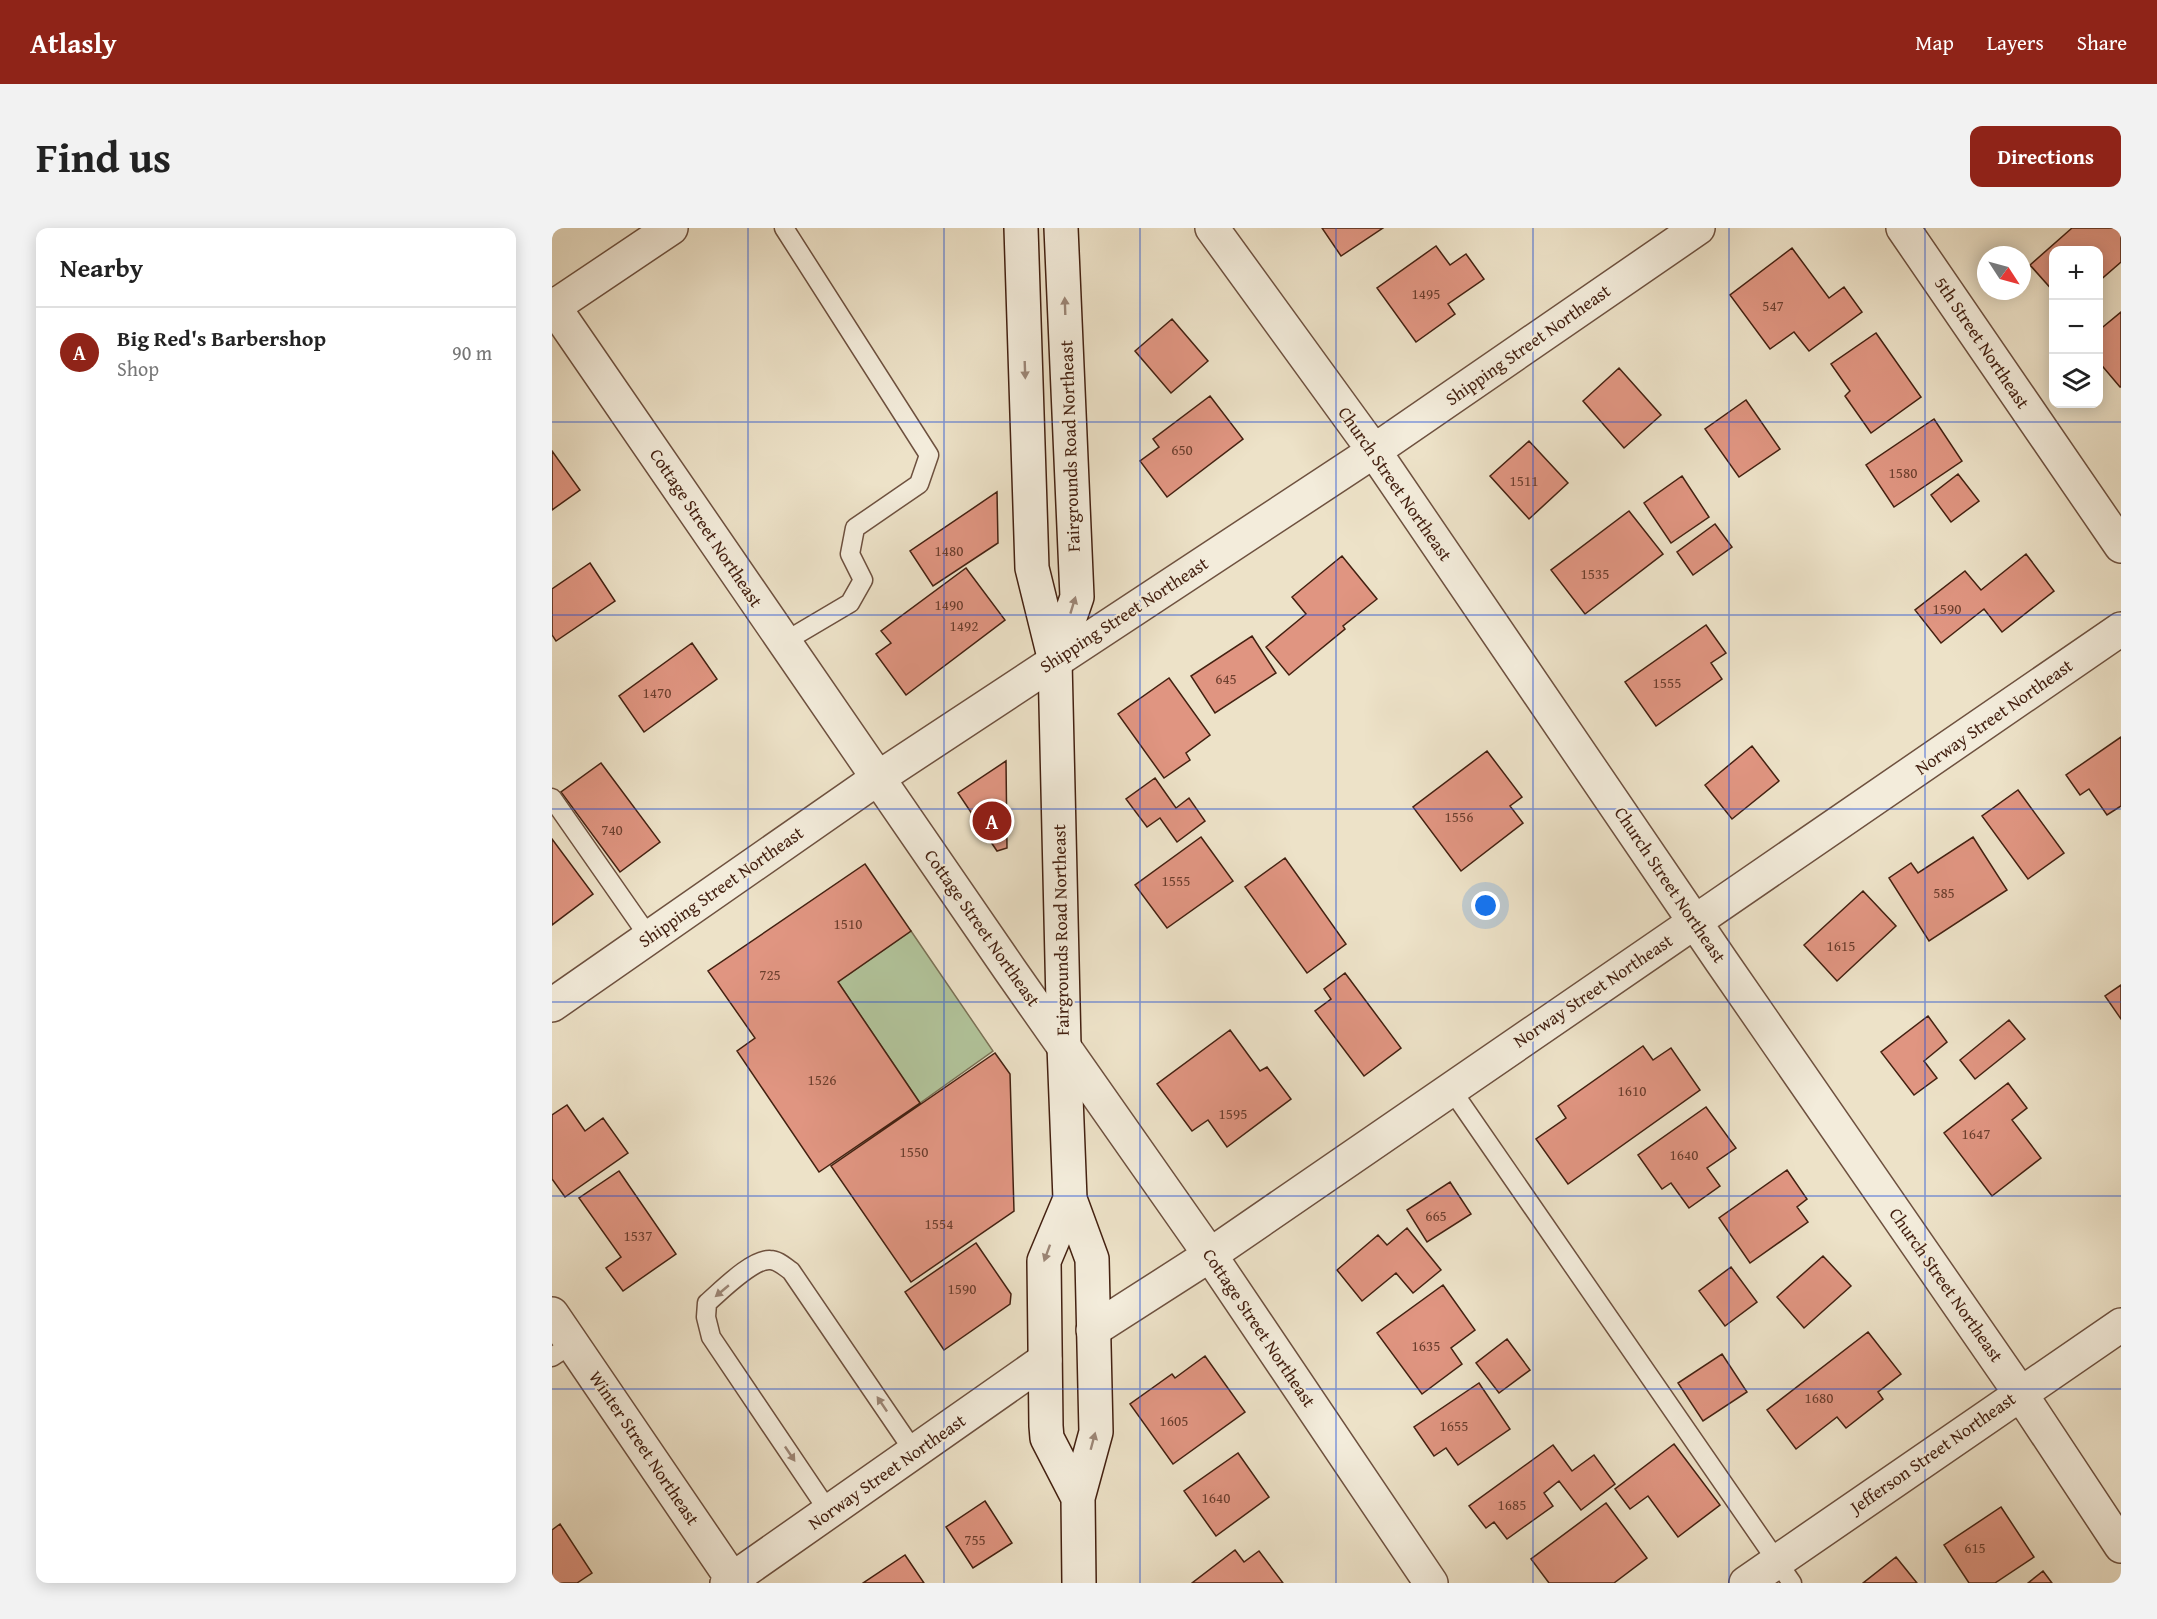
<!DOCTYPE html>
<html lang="en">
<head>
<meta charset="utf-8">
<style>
  :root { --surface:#fff; --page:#f2f2f2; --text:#222; --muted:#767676; --line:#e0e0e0; --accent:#8f2418 }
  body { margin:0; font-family:"Gentium Book Plus",serif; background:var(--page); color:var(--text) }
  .controls { position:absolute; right:18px; top:18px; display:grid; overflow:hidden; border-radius:12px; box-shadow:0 3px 15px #0003 }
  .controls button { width:54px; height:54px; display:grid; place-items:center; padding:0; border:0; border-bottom:2px solid var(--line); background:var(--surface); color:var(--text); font:30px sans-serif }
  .compass { position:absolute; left:1425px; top:18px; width:54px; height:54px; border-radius:50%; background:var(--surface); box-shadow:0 3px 15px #0003; rotate:126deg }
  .you { position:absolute; left:934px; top:678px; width:21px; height:21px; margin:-15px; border:4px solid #fff; border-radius:50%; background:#1a73e8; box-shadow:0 0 0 9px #1a73e833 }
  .badge { display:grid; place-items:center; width:39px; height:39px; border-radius:50%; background:var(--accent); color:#fff; font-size:20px; font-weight:700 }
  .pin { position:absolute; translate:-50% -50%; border:3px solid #fff; box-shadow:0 2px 6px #0006 }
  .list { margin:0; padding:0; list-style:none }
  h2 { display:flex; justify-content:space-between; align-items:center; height:78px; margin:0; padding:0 24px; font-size:26px }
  h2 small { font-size:20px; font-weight:400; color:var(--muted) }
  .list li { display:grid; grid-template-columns:39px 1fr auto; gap:18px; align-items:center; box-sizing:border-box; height:90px; padding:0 24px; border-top:2px solid var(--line) }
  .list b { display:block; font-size:22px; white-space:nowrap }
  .list p { margin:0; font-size:20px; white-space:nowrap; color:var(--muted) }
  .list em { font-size:20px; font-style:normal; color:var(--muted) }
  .icon { flex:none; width:33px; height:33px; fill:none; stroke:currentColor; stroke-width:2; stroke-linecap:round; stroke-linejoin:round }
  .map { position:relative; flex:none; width:1569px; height:1355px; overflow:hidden; border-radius:12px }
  header { display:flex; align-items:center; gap:36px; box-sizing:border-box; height:84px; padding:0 30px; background:var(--accent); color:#fff }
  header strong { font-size:28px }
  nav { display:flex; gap:33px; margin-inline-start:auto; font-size:21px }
  .intro { display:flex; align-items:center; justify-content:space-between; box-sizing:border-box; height:144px; padding:0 36px }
  h1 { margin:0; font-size:42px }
  .button { padding:15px 27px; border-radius:12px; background:var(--accent); color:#fff; font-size:21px; font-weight:700 }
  main { display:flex; gap:36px; padding:0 36px }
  aside { flex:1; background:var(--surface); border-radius:12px; box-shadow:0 3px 15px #0003 }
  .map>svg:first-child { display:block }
</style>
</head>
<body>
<header>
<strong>Atlasly</strong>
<nav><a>Map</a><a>Layers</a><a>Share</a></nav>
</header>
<div class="intro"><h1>Find us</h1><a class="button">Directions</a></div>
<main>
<aside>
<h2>Nearby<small></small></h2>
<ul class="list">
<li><span class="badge">A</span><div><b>Big Red's Barbershop</b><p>Shop</p></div><em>90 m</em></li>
</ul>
</aside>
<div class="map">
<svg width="1569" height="1355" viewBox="0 0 1569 1355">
  <rect width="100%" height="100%" fill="#ede2c8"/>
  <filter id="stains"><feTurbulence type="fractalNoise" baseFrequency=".00333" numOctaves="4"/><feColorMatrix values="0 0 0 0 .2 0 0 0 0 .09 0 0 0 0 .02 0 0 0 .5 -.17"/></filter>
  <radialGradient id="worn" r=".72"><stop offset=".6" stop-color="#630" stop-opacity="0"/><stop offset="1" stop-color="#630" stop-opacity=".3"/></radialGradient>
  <path fill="#b2c49b" stroke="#7b7256" stroke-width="1.5" d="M 359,703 L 441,823 L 368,875 L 286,754 Z"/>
  <path fill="#e09581" stroke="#442111" stroke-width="1.5" d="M 770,0 L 831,0 L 789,28 Z
    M 1520,0 L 1567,0 L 1569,2 L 1569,34 L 1546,54 L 1546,22 L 1502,22 L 1502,64 L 1478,37 Z
    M 884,18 L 898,37 L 914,26 L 932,51 L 896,76 L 903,86 L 864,114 L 825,60 Z
    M 1240,20 L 1277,70 L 1292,59 L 1310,84 L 1257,123 L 1242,104 L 1218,121 L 1178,67 Z
    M 1569,84 L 1569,159 L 1568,159 L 1546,133 L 1546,103 Z
    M 620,91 L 656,133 L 619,165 L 583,123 Z
    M 1324,105 L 1369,169 L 1319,205 L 1293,168 L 1298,163 L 1279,136 Z
    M 1067,140 L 1109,187 L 1072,220 L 1031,173 Z
    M 658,168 L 691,211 L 615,269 L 588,233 L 607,219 L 601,211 Z
    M 1194,172 L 1228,221 L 1187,249 L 1153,201 Z
    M 1382,191 L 1410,233 L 1342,279 L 1314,237 Z
    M 977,213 L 1016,255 L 977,291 L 938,248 Z
    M 0,223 L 28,262 L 0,282 Z
    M 1406,246 L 1427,273 L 1399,294 L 1379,267 Z
    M 1130,248 L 1157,289 L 1119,315 L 1092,275 Z
    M 445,264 L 446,315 L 381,358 L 358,323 Z
    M 1077,283 L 1111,326 L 1033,386 L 999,342 Z
    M 1163,296 L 1180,319 L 1141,347 L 1125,324 Z
    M 1474,326 L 1502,363 L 1450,404 L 1432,381 L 1389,415 L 1363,382 L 1413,343 L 1429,362 Z
    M 790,328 L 825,371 L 791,398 L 793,401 L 737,447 L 714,419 L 754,386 L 740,369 Z
    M 38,335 L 63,373 L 4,413 L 0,407 L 0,361 Z
    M 414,340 L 453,392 L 354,467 L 324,426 L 339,415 L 329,403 Z
    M 1154,397 L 1174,425 L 1159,435 L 1170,451 L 1104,498 L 1073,454 Z
    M 700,408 L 724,445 L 663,485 L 639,448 Z
    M 140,415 L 165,451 L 92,504 L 67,468 Z
    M 617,450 L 658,507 L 634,525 L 638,532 L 612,550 L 566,486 Z
    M 1569,509 L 1569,578 L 1555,587 L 1537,561 L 1528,567 L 1514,547 Z
    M 1200,518 L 1227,553 L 1180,591 L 1153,557 Z
    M 935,523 L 970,569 L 958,578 L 971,595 L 909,643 L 861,579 Z
    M 454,533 L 455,620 L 445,623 L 406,565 Z
    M 49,535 L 108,614 L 68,644 L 9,564 Z
    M 603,550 L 624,580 L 637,570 L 653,593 L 625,614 L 608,590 L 595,599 L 574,571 Z
    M 1466,562 L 1512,625 L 1476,651 L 1430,588 Z
    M 649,609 L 681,653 L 615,700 L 583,657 Z
    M 1421,609 L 1455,662 L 1377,713 L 1337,650 L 1359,635 L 1366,645 Z
    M 0,611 L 41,666 L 0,697 Z
    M 733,630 L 794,716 L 755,745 L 693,659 Z
    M 313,636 L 359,703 L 286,754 L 368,875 L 267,944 L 185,823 L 203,810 L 156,743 Z
    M 1311,663 L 1344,698 L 1285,753 L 1252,717 Z
    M 793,745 L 849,820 L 812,848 L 763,783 L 779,771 L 772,761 Z
    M 1569,757 L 1569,791 L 1553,768 Z
    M 1376,788 L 1395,814 L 1372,833 L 1385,850 L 1362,867 L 1329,824 Z
    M 1457,792 L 1473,811 L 1423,851 L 1408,832 Z
    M 678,802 L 708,843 L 715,839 L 739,871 L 675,919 L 656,892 L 640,903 L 605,856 Z
    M 1091,818 L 1101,832 L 1119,820 L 1148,862 L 1016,956 L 984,911 L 1014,890 L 1006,878 Z
    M 443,825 L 458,846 L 462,983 L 359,1054 L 279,938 Z
    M 1456,855 L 1475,880 L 1460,892 L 1489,930 L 1440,968 L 1392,905 Z
    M 15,877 L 33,903 L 51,890 L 76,925 L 13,969 L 0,951 L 0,887 Z
    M 1154,879 L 1184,920 L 1155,940 L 1168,958 L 1137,980 L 1119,955 L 1110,961 L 1086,927 Z
    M 1235,942 L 1255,971 L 1245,979 L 1256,994 L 1198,1035 L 1167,990 Z
    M 67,943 L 124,1026 L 71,1063 L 54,1040 L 69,1029 L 27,970 Z
    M 898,954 L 919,986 L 875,1014 L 855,982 Z
    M 855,1000 L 889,1042 L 861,1065 L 844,1045 L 810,1073 L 785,1042 L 826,1007 L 835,1017 Z
    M 424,1015 L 459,1066 L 458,1076 L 392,1122 L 353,1064 Z
    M 1271,1028 L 1299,1058 L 1252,1100 L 1225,1069 Z
    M 1179,1039 L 1205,1074 L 1173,1098 L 1147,1063 Z
    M 891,1057 L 923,1102 L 899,1120 L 910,1136 L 870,1166 L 825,1105 Z
    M 1316,1104 L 1349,1146 L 1326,1164 L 1331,1171 L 1294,1200 L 1285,1189 L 1244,1221 L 1215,1182 Z
    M 955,1111 L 978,1142 L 947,1165 L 924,1135 Z
    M 1170,1126 L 1195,1164 L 1151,1193 L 1126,1155 Z
    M 653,1128 L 693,1184 L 621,1236 L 578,1176 L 620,1146 L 623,1150 Z
    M 927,1155 L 958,1201 L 906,1237 L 894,1220 L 882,1228 L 862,1199 Z
    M 1122,1216 L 1168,1277 L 1126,1309 L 1096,1268 L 1078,1281 L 1063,1261 Z
    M 1001,1217 L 1020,1243 L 1042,1227 L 1063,1256 L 1029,1282 L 1007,1253 L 992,1265 L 1001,1278 L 955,1311 L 942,1294 L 934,1300 L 917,1278 Z
    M 686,1225 L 717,1269 L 664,1308 L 632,1263 Z
    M 433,1273 L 460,1315 L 421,1340 L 394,1299 Z
    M 1054,1275 L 1095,1330 L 1062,1355 L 997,1355 L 979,1331 Z
    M 1449,1279 L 1482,1329 L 1443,1355 L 1417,1355 L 1392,1317 Z
    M 8,1296 L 40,1345 L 25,1355 L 0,1355 L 0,1302 Z
    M 683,1322 L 692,1334 L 707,1323 L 731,1355 L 640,1355 Z
    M 353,1327 L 372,1355 L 311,1355 Z
    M 1344,1329 L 1365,1355 L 1311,1355 Z
    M 1491,1343 L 1500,1355 L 1476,1355 Z"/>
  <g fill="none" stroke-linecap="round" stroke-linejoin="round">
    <g stroke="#6e513f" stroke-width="21">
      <path id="lane" d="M 232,0 L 377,227 L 367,256 L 303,300 L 298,326 L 311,352 L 298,375 L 232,414
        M 0,570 L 97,709
        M 899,861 L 1240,1355
        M 0,1129 L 20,1116
        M 277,1284 L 159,1109 L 154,1089 L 155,1075 C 169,1063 200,1031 218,1032 C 226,1032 233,1039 239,1043 L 363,1225"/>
    </g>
    <g stroke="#6e513f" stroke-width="36">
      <path id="street" d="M 660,0 L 822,223 L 1170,734 L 1468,1165 L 1569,1318
        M 1351,0 L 1569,318
        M 0,76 L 458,742 L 658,1027 L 879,1355
        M 0,80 L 119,0
        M 0,777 L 326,550 L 822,223 L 1146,0
        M 0,1086 L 183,1355
        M 541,1102 L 658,1027 L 1569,401
        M 175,1355 L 493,1132
        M 1194,1355 L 1569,1097"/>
    </g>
    <g stroke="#442111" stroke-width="36">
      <path id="secondary" d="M 469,0 L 480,340 L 503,433 L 512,818 L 518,971 L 540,1031 L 544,1204 L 526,1270 L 527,1355
        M 503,433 L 525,369 L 509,0
        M 518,971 L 492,1033 L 494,1198 L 495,1210 L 526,1270"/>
    </g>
    <use href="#lane" stroke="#f3ecdb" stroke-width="18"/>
    <use href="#street" stroke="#f3ecdb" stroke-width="33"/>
    <use href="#secondary" stroke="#f3ecdb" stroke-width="33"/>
  </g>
  <defs><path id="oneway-solid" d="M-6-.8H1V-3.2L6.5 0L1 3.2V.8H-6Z" transform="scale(1.5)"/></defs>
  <g fill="#9c8676">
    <use href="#oneway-solid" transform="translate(513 78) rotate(-92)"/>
    <use href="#oneway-solid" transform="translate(473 142) rotate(88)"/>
    <use href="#oneway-solid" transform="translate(521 377) rotate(-73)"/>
    <use href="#oneway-solid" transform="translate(495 1025) rotate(110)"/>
    <use href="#oneway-solid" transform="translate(170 1063) rotate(140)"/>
    <use href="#oneway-solid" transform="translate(330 1176) rotate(-124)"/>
    <use href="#oneway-solid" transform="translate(541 1213) rotate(-75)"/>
    <use href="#oneway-solid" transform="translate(238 1226) rotate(56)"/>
  </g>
  <path fill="none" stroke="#1d4ed8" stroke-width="1.5" stroke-opacity="0.55" d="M 196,0 L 196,1355M 392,0 L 392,1355M 588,0 L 588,1355M 784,0 L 784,1355M 981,0 L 981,1355M 1177,0 L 1177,1355M 1373,0 L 1373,1355M 0,194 L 1569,194M 0,387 L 1569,387M 0,581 L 1569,581M 0,774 L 1569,774M 0,968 L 1569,968M 0,1161 L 1569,1161"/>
  <g text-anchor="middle" stroke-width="4.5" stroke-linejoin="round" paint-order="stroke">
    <g font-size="15" fill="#6b3e2d">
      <text x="874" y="71">1495</text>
      <text x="1221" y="83">547</text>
      <text x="630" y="227">650</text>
      <text x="1351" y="250">1580</text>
      <text x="972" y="258">1511</text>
      <text x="397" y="328">1480</text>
      <text x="1043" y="351">1535</text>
      <text x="397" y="382">1490</text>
      <text x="1395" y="386">1590</text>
      <text x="412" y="403">1492</text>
      <text x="674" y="456">645</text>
      <text x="1115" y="460">1555</text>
      <text x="105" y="470">1470</text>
      <text x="907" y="594">1556</text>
      <text x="60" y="607">740</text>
      <text x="624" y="658">1555</text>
      <text x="1392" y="670">585</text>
      <text x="296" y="701">1510</text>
      <text x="1289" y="723">1615</text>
      <text x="218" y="752">725</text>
      <text x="270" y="857">1526</text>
      <text x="1080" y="868">1610</text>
      <text x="681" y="891">1595</text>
      <text x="1424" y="911">1647</text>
      <text x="362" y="929">1550</text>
      <text x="1132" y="932">1640</text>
      <text x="884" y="993">665</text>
      <text x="387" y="1001">1554</text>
      <text x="86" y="1013">1537</text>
      <text x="410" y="1066">1590</text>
      <text x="874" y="1123">1635</text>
      <text x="1267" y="1175">1680</text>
      <text x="622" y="1198">1605</text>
      <text x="902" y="1203">1655</text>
      <text x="664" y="1275">1640</text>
      <text x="960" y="1282">1685</text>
      <text x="423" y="1317">755</text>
      <text x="1423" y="1325">615</text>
    </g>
    <g font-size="18" fill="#442111" stroke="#f3ecdb">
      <text transform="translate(1430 115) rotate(56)" y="6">5th Street Northeast</text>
      <text transform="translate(976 117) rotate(-35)" y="6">Shipping Street Northeast</text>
      <text transform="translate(518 218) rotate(-92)" y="6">Fairgrounds Road Northeast</text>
      <text transform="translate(843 256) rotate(55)" y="6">Church Street Northeast</text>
      <text transform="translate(154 300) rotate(56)" y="6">Cottage Street Northeast</text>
      <text transform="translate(572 387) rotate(-33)" y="6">Shipping Street Northeast</text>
      <text transform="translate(1442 489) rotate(-35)" y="6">Norway Street Northeast</text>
      <text transform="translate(1118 657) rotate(56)" y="6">Church Street Northeast</text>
      <text transform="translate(169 659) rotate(-35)" y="6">Shipping Street Northeast</text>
      <text transform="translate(430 700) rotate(55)" y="6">Cottage Street Northeast</text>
      <text transform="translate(509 702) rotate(-91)" y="6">Fairgrounds Road Northeast</text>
      <text transform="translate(1041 763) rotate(-34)" y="6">Norway Street Northeast</text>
      <text transform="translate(1394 1057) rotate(55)" y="6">Church Street Northeast</text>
      <text transform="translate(707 1100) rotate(56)" y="6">Cottage Street Northeast</text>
      <text transform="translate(92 1220) rotate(56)" y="6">Winter Street Northeast</text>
      <text transform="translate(1381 1225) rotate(-35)" y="6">Jefferson Street Northeast</text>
      <text transform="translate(335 1244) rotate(-35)" y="6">Norway Street Northeast</text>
    </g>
  </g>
  <rect width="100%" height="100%" filter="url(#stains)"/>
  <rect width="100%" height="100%" fill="url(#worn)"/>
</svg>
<div class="controls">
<button>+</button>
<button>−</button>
<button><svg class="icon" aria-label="layers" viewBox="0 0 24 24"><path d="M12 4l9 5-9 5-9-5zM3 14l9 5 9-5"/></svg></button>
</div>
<svg class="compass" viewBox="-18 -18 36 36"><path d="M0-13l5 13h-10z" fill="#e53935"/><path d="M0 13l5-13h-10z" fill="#767676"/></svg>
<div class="you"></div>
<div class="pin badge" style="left:440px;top:593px">A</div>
</div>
</main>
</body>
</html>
